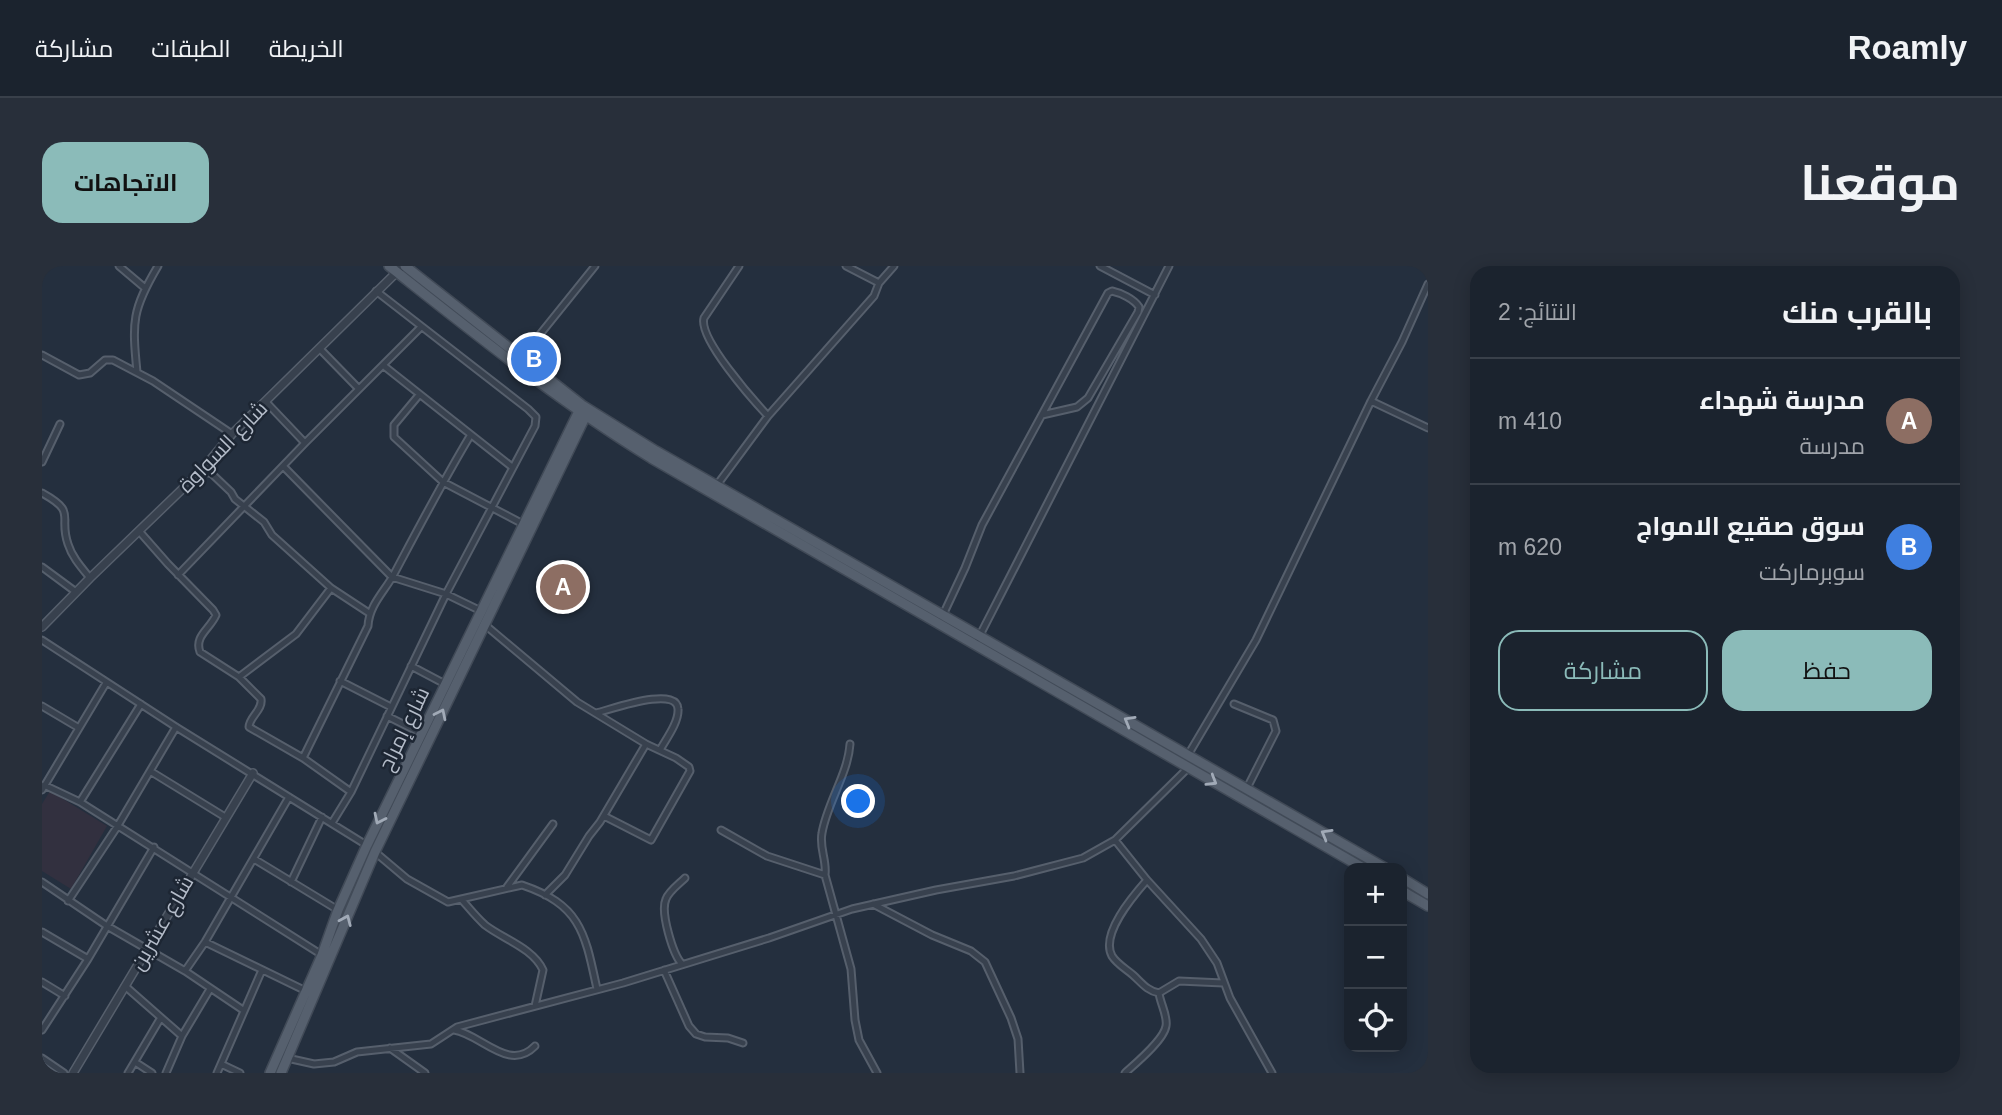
<!DOCTYPE html>
<html lang="ar">
<head>
<meta charset="utf-8">
<style>
  :root { --surface:#1b232e; --page:#282f3a; --text:#f1f3f6; --muted:#a0a4aa; --line:#39404a; --accent:#8bbbb9 }
  body { margin:0; font-family:Helvetica,Cairo,sans-serif; background:var(--page); color:var(--text); direction:rtl }
  .controls { position:absolute; right:21px; bottom:21px; display:grid; overflow:hidden; border-radius:14px; box-shadow:0 4px 18px #0003 }
  .controls button { width:63px; height:63px; display:grid; place-items:center; padding:0; border:0; border-bottom:2px solid var(--line); background:var(--surface); color:var(--text); font:35px sans-serif }
  .you { position:absolute; left:817px; top:536px; width:24px; height:24px; margin:-18px; border:5px solid #fff; border-radius:50%; background:#1a73e8; box-shadow:0 0 0 10px #1a73e833 }
  .badge { display:grid; place-items:center; width:46px; height:46px; border-radius:50%; background:var(--accent); color:#fff; font-size:23px; font-weight:700 }
  .pin { position:absolute; translate:-50% -50%; border:4px solid #fff; box-shadow:0 2px 7px #0006 }
  .list { margin:0; padding:0; list-style:none }
  h2 { display:flex; justify-content:space-between; align-items:center; height:91px; margin:0; padding:0 28px; font-size:30px }
  h2 small { font-size:23px; font-weight:400; color:var(--muted) }
  .list li { display:grid; grid-template-columns:46px 1fr auto; gap:21px; align-items:center; box-sizing:border-box; height:126px; padding:0 28px; border-top:2px solid var(--line) }
  .list b { display:block; font-size:26px; white-space:nowrap }
  .list p { margin:0; font-size:23px; white-space:nowrap; color:var(--muted) }
  .list em { font-size:23px; font-style:normal; color:var(--muted) }
  .actions { display:flex; gap:14px; padding:21px 28px }
  .actions a { flex:1; padding:16px 0; border:2px solid var(--accent); border-radius:21px; text-align:center; font-size:24px; color:var(--accent) }
  .actions .main { background:var(--accent); color:#111 }
  .icon { flex:none; width:38px; height:38px; fill:none; stroke:currentColor; stroke-width:2; stroke-linecap:round; stroke-linejoin:round }
  .map { position:relative; flex:none; width:1386px; height:807px; overflow:hidden; direction:ltr; border-radius:21px }
  header { display:flex; align-items:center; gap:42px; box-sizing:border-box; height:98px; padding:0 35px; background:var(--surface); border-bottom:2px solid var(--line) }
  header strong { font-size:33px }
  nav { display:flex; gap:38px; margin-inline-start:auto; font-size:24px }
  .intro { display:flex; align-items:center; justify-content:space-between; box-sizing:border-box; height:168px; padding:0 42px }
  h1 { margin:0; font-size:49px }
  .button { padding:18px 32px; border-radius:21px; background:var(--accent); color:#111; font-size:24px; font-weight:700 }
  main { display:flex; gap:42px; padding:0 42px }
  aside { flex:1; background:var(--surface); border-radius:21px; box-shadow:0 4px 18px #0003 }
  .map>svg:first-child { display:block }
</style>
</head>
<body>
<header>
<strong>Roamly</strong>
<nav><a>الخريطة</a><a>الطبقات</a><a>مشاركة</a></nav>
</header>
<div class="intro"><h1>موقعنا</h1><a class="button">الاتجاهات</a></div>
<main>
<aside>
<h2>بالقرب منك<small>النتائج: 2</small></h2>
<ul class="list">
<li><span class="badge" style="background:#8d6e63">A</span><div><b>مدرسة شهداء</b><p>مدرسة</p></div><em>410 m</em></li>
<li><span class="badge" style="background:#3f7fe0">B</span><div><b>سوق صقيع الامواج</b><p>سوبرماركت</p></div><em>620 m</em></li>
</ul>
<div class="actions"><a class="main">حفظ</a><a>مشاركة</a></div>
</aside>
<div class="map">
<svg width="1386" height="807" viewBox="0 0 1386 807">
  <rect width="100%" height="100%" fill="#242f3e"/>
  <path fill="#32303f" d="M 8,525 L 65,560 L 29,623 L 0,605 L 0,538 Z"/>
  <g fill="none" stroke-linecap="round" stroke-linejoin="round">
    <g stroke="#565f6c" stroke-width="9">
      <path id="minor" d="M 77,0 L 103,22
        M 697,0 L 662,52 C 656,72 711,134 726,150
        M 804,0 L 837,17
        M 1058,0 L 1113,29
        M 278,83 L 317,123
        M 0,89 L 37,109 L 48,107 L 63,94 L 71,94 L 111,115 L 190,168
        M 479,92 L 553,0
        M 342,100 L 470,201
        M 95,106 C 90,55 90,44 116,0
        M 377,129 L 352,159 L 352,171 L 401,216 L 481,258
        M 1329,135 L 1386,162
        M 224,136 L 263,177
        M 0,196 L 18,158
        M 242,201 L 350,311 L 404,328 L 439,345
        M 159,205 L 170,208 L 189,226 L 193,233 L 222,256 L 230,269 L 289,322 L 327,347
        M 675,219 L 726,150 L 832,30 L 837,17 L 852,0
        M 0,227 C 36,247 16,249 26,278 C 30,291 39,301 48,312
        M 97,265 L 126,298 L 171,344 L 174,349 C 168,363 152,370 158,386 L 197,411 L 219,433 C 221,444 207,451 207,461 L 261,492
        M 0,301 L 34,326
        M 136,309 L 263,177 L 379,61
        M 900,351 L 923,302 L 940,259 L 1066,27 L 1070,25 C 1079,27 1092,33 1097,41 L 1096,46 L 1046,132 L 1035,141 L 1000,149
        M 442,358 L 535,436 L 604,478 L 634,492 L 647,501 L 648,505 L 609,574 L 562,550
        M 936,373 L 1127,0
        M 0,374 L 134,461 L 326,580
        M 369,400 L 403,418
        M 197,411 L 254,368 L 289,322
        M 298,415 L 349,441
        M 1192,438 L 1231,454 L 1234,465 L 1205,522
        M 0,440 L 37,462
        M 554,447 C 568,444 635,419 636,443 C 637,456 624,473 618,484
        M 345,450 L 379,467
        M 1146,489 L 1214,374 L 1329,135 L 1360,76 L 1386,18
        M 108,505 L 183,551
        M 2,519 L 38,536 L 280,689
        M 0,524 L 64,417
        M 309,526 L 261,492 L 326,360 C 327,339 343,325 352,308 C 377,261 401,215 428,170
        M 38,536 L 99,438
        M 290,557 L 309,526 L 404,328 L 493,160 L 494,151 L 486,143 L 334,25
        M 679,564 L 725,590 L 783,609 L 809,703 L 813,754 L 817,774 L 835,807
        M 1073,574 L 1105,614 L 1159,673 L 1175,697 L 1188,732 L 1230,807
        M 333,586 L 365,613 L 406,636 L 480,619 C 539,639 543,667 555,723
        M 212,593 L 296,644
        M 783,609 C 785,594 777,582 780,567 C 785,537 806,508 808,478
        M 1105,614 C 1091,630 1058,668 1070,690 C 1075,698 1084,703 1091,709 C 1099,716 1105,725 1117,727
        M 0,616 L 65,660 L 143,705 L 201,744
        M 249,616 L 280,551
        M 465,621 L 511,558
        M 503,629 L 523,609 L 547,570 L 558,556 L 604,478
        M 420,634 C 427,642 435,652 443,659 C 461,673 491,682 501,704 L 493,740
        M 26,635 L 75,561 L 134,461
        M 831,638 L 890,669 L 929,685 L 943,696 L 969,752 L 976,773 L 978,807
        M 0,666 L 46,693
        M 163,676 L 264,725
        M 640,698 C 631,689 618,646 624,633 C 627,625 637,618 643,612
        M 622,704 L 647,760 L 654,768 L 663,771 L 686,772 L 701,777
        M 143,705 L 163,676 L 247,531
        M 0,716 L 23,730
        M 83,720 L 140,770
        M 1117,727 L 1137,715 L 1181,717
        M 0,764 L 46,693 L 112,581
        M 412,764 C 439,768 467,807 493,780
        M 348,782 L 383,807
        M 0,792 L 22,807
        M 245,792 L 272,798 L 292,796 L 315,786 L 389,778 L 415,761 L 581,717 L 727,672 L 810,643 L 894,624 L 972,610 L 1041,592 L 1073,574 L 1147,501
        M 93,796 L 110,807
        M 179,798 L 198,807
        M 86,807 L 118,753
        M 124,807 L 140,770 L 168,723
        M 175,807 L 220,704
        M 1083,807 C 1093,798 1122,774 1124,760 C 1126,750 1118,737 1117,727"/>
    </g>
    <g stroke="#565f6c" stroke-width="10">
      <path id="tertiary" d="M 0,361 L 48,312 L 159,205 L 190,168 L 361,0
        M 31,807 L 211,507"/>
    </g>
    <g stroke="#414a57" stroke-width="12">
      <path id="primary" d="M 347,0 C 432,67 516,135 609,192 L 1321,602
        M 363,0 L 540,139 L 614,185 L 1343,602
        M 1360,612 L 1386,628
        M 1360,625 L 1386,640
        M 228,807 L 280,689 L 296,644 L 325,579 L 539,141
        M 239,807 L 333,586 L 546,145"/>
    </g>
    <use href="#minor" stroke="#38414e" stroke-width="5"/>
    <use href="#tertiary" stroke="#38414e" stroke-width="7"/>
    <use href="#primary" stroke="#56606e" stroke-width="9"/>
  </g>
  <defs><path id="oneway-chevron" d="M-2-3.5L2.5 0L-2 3.5" fill="none" stroke-width="1.6" stroke-linecap="round" stroke-linejoin="round" transform="scale(1.75)"/></defs>
  <g stroke="#a1aab7">
    <use href="#oneway-chevron" transform="translate(399 448) rotate(-64)"/>
    <use href="#oneway-chevron" transform="translate(1087 455) rotate(-150)"/>
    <use href="#oneway-chevron" transform="translate(1170 515) rotate(31)"/>
    <use href="#oneway-chevron" transform="translate(337 553) rotate(116)"/>
    <use href="#oneway-chevron" transform="translate(1284 568) rotate(-150)"/>
    <use href="#oneway-chevron" transform="translate(304 654) rotate(-67)"/>
  </g>
  <g text-anchor="middle" stroke-width="5" stroke-linejoin="round" paint-order="stroke">
    <g font-size="21" fill="#b4bcc9" stroke="#1d2633">
      <text transform="translate(181 181) rotate(-46)" y="7">شارع السواوة</text>
      <text transform="translate(362 463) rotate(-64)" y="7">شارع إمراح</text>
      <text transform="translate(120 657) rotate(-60)" y="7">شارع عشرين</text>
    </g>
  </g>
</svg>
<div class="controls">
<button>+</button>
<button>−</button>
<button><svg class="icon" aria-label="locate" viewBox="0 0 24 24"><circle cx="12" cy="12" r="6"/><path d="M12 2v4M12 18v4M2 12h4M18 12h4"/></svg></button>
</div>
<div class="you"></div>
<div class="pin badge" style="left:521px;top:321px;background:#8d6e63">A</div>
<div class="pin badge" style="left:492px;top:93px;background:#3f7fe0">B</div>
</div>
</main>
</body>
</html>
